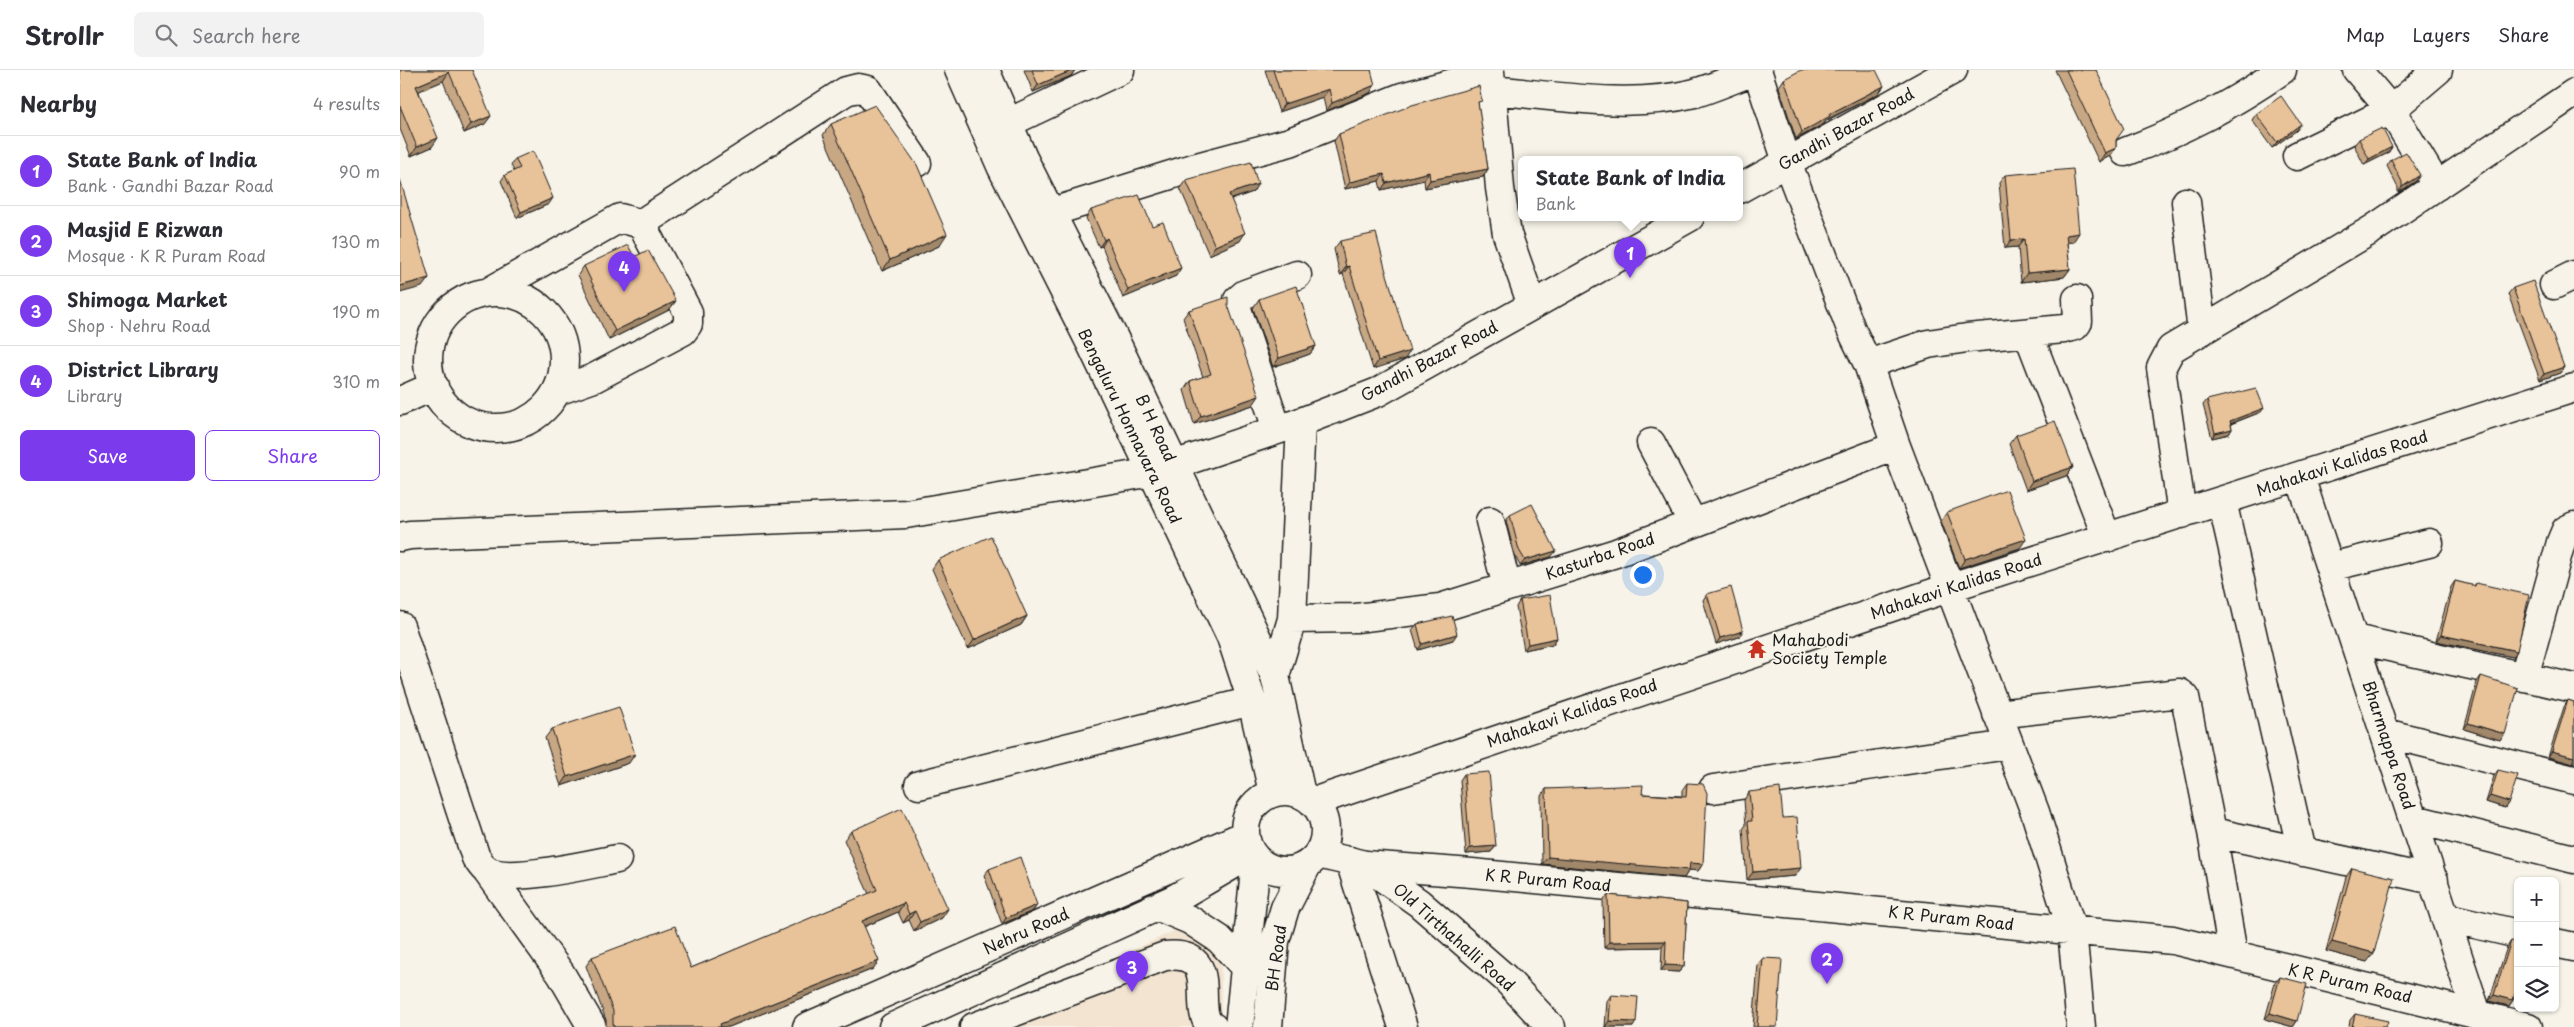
<!DOCTYPE html>
<html lang="en">
<head>
<meta charset="utf-8">
<style>
  :root { --surface:#fff; --page:#f2f2f3; --text:#2b2b33; --muted:#7c7c81; --line:#e1e1e2; --accent:#7c3aed }
  body { margin:0; font-family:"Playpen Sans",sans-serif; background:var(--page); color:var(--text) }
  .controls { position:absolute; right:15px; bottom:15px; display:grid; overflow:hidden; border-radius:8px; box-shadow:0 1px 4px #0004 }
  .controls button { width:45px; height:45px; display:grid; place-items:center; padding:0; border:0; border-bottom:1px solid var(--line); background:var(--surface); color:var(--text); font:25px sans-serif }
  .you { position:absolute; left:1242px; top:504px; width:18px; height:18px; margin:-12px; border:4px solid #fff; border-radius:50%; background:#1a73e8; box-shadow:0 0 0 8px #1a73e833 }
  .badge { display:grid; place-items:center; width:32px; height:32px; border-radius:50%; background:var(--accent); color:#fff; font-size:16px; font-weight:700 }
  .pin { position:absolute; translate:-50% -41px; filter:drop-shadow(0 1px 2px #0008) }
  .pin::after { content:''; position:absolute; top:26px; width:18px; height:15px; background:inherit; clip-path:polygon(0 0,100% 0,50% 100%) }
  .popup { position:absolute; left:1118px; top:86px; width:225px; height:65px; box-sizing:border-box; display:grid; place-content:center; border-radius:8px; background:var(--surface); filter:drop-shadow(0 1px 4px #0005); font-size:16px; white-space:nowrap; color:var(--muted) }
  .popup b { font-size:19px; color:var(--text) }
  .popup::after { content:''; position:absolute; left:50%; top:100%; margin-left:-10px; border:10px solid transparent; border-top-color:var(--surface) }
  .list { margin:0; padding:0; list-style:none }
  h2 { display:flex; justify-content:space-between; align-items:center; height:65px; margin:0; padding:0 20px; font-size:21px }
  h2 small { font-size:16px; font-weight:400; color:var(--muted) }
  .list li { display:grid; grid-template-columns:32px 1fr auto; gap:15px; align-items:center; box-sizing:border-box; height:70px; padding:0 20px; border-top:1px solid var(--line) }
  .list b { display:block; font-size:19px; white-space:nowrap }
  .list p { margin:0; font-size:16px; white-space:nowrap; color:var(--muted) }
  .list em { font-size:16px; font-style:normal; color:var(--muted) }
  .actions { display:flex; gap:10px; padding:15px 20px }
  .actions a { flex:1; padding:11px 0; border:1px solid var(--accent); border-radius:8px; text-align:center; font-size:18px; color:var(--accent) }
  .actions .main { background:var(--accent); color:#fff }
  .icon { flex:none; width:28px; height:28px; fill:none; stroke:currentColor; stroke-width:2; stroke-linecap:round; stroke-linejoin:round }
  .map { position:relative; flex:none; width:2174px; height:957px; overflow:hidden }
  header { display:flex; align-items:center; gap:30px; box-sizing:border-box; height:70px; padding:0 25px; background:var(--surface); border-bottom:1px solid var(--line) }
  header strong { font-size:24px }
  nav { display:flex; gap:28px; margin-inline-start:auto; font-size:18px }
  .search { width:350px; height:45px; background:var(--page); display:flex; align-items:center; gap:12px; box-sizing:border-box; padding:0 18px; border-radius:8px; color:var(--muted); font-size:19px }
  main { display:flex }
  aside { flex:1; background:var(--surface) }
  .map>svg:first-child { display:block }
</style>
</head>
<body>
<header>
<strong>Strollr</strong>
<div class="search"><svg class="icon" aria-label="search" viewBox="0 0 24 24"><circle cx="10" cy="10" r="6"/><path d="M15 15l6 6"/></svg>Search here</div>
<nav><a>Map</a><a>Layers</a><a>Share</a></nav>
</header>
<main>
<aside>
<h2>Nearby<small>4 results</small></h2>
<ul class="list">
<li><span class="badge">1</span><div><b>State Bank of India</b><p>Bank · Gandhi Bazar Road</p></div><em>90 m</em></li>
<li><span class="badge">2</span><div><b>Masjid E Rizwan</b><p>Mosque · K R Puram Road</p></div><em>130 m</em></li>
<li><span class="badge">3</span><div><b>Shimoga Market</b><p>Shop · Nehru Road</p></div><em>190 m</em></li>
<li><span class="badge">4</span><div><b>District Library</b><p>Library</p></div><em>310 m</em></li>
</ul>
<div class="actions"><a class="main">Save</a><a>Share</a></div>
</aside>
<div class="map">
<svg width="2174" height="957" viewBox="0 0 2174 957">
  <rect width="100%" height="100%" fill="#f7f3e8"/>
  <filter id="ink" filterUnits="userSpaceOnUse"><feTurbulence type="fractalNoise" baseFrequency=".02" numOctaves="2"/><feDisplacementMap in="SourceGraphic" scale="10" xChannelSelector="R" yChannelSelector="G"/><feConvolveMatrix kernelMatrix="1 2 1 2 8 2 1 2 1" color-interpolation-filters="sRGB"/></filter>
  <g filter="url(#ink)">
    <path fill="#f2e4d0" d="M 784,856 L 821,887 L 821,957 L 568,957 Z"/>
    <g fill="none" stroke-linecap="round" stroke-linejoin="round">
      <g stroke="#1c1c1c" stroke-width="31">
        <path id="minor" d="M 1357,0 L 1387,92 L 1451,259 L 1468,294 L 1496,376 L 1635,742 L 1672,860 L 1681,957
          M 1957,0 L 1991,40 L 2037,116
          M 1090,2 L 1100,118 L 1107,164 L 1132,235
          M 1092,20 C 1158,26 1230,39 1295,23 C 1316,17 1337,7 1357,0
          M 608,53 L 720,0
          M 1725,82 C 1784,60 1830,36 1882,0
          M 1897,86 L 1991,40 L 2038,0
          M 1786,132 L 1802,261
          M 652,142 L 793,98 L 890,72 L 1002,27 L 1090,3
          M 2154,215 L 2174,205
          M 92,220 L 220,148 L 245,155
          M28 290a68 68 0 1 1 136 0a68 68 0 1 1-136 0Z
          M 1628,263 L 1707,468
          M 1468,294 L 1528,274 L 1567,268 L 1664,259 L 1675,256 L 1678,252 L 1677,229
          M 157,321 L 194,308 L 283,261 L 288,254 L 288,242 L 247,165 L 245,155 L 248,149 L 446,21 L 458,18 L 468,20 L 517,93
          M 0,331 L 34,316
          M 877,359 L 837,239 L 838,230 L 845,224 L 897,205
          M 1251,373 L 1293,453
          M 1900,407 L 2077,944
          M 1822,431 L 1902,782
          M 1782,444 L 1761,298 L 1771,279 L 1973,159 L 2174,23
          M 1090,451 L 1107,517
          M 0,467 L 10,465 L 506,444 L 753,402
          M 1930,497 L 2029,473
          M 892,549 L 956,548 L 1040,538 L 1216,483 L 1496,376
          M 0,556 L 76,788 C 79,791 82,797 86,800 C 107,814 190,794 217,789
          M 1954,569 L 2174,618
          M 875,606 L 892,549 L 901,352
          M 2124,607 L 2161,472 L 2166,460 L 2174,456
          M 1597,644 L 1780,623 L 1785,627 L 1812,762 L 1833,884
          M 1985,663 L 2174,710
          M 519,715 L 852,631
          M 1313,719 L 1608,675
          M 913,732 L 1551,517 L 2174,318
          M 2014,749 L 2174,789
          M 1812,762 L 2034,810
          M 950,791 L 1003,957
          M 965,795 L 1072,803 L 1773,870 L 2128,957
          M 86,800 L 161,904 L 192,957
          M 2045,847 L 2118,864
          M 2155,873 L 2174,877
          M 574,957 L 765,886 C 826,880 788,943 813,957"/>
      </g>
      <g stroke="#1c1c1c" stroke-width="31">
        <path id="major" d="M 559,0 L 602,98 L 692,276 L 831,567 L 852,631 L 873,722
          M 585,0 L 623,88 L 713,266 L 875,606 L 901,724
          M 1339,119 L 1553,0
          M 756,401 L 901,352 L 978,322 L 1290,147
          M845 761a40 40 0 1 1 80 0a40 40 0 1 1-80 0Z
          M 918,784 L 965,795 L 1019,833 L 1105,908 L 1151,957
          M 759,837 L 790,850 L 819,869 L 845,897
          M 407,957 L 845,765
          M 493,957 L 774,829 L 851,784
          M 839,957 L 856,790
          M 868,957 L 875,871 L 885,838 L 907,795"/>
      </g>
      <use href="#minor" stroke="#f7f3e8" stroke-width="28"/>
      <use href="#major" stroke="#f7f3e8" stroke-width="28"/>
    </g>
    <path fill="#c8a784" stroke="#1c1c1c" d="M 0,0 L 72,0 L 85,54 L 64,63 L 43,11 L 19,21 L 32,77 L 11,86 L 0,59 Z
      M 624,0 L 675,0 L 671,6 L 633,22 Z
      M 865,0 L 971,0 L 970,23 L 926,41 L 923,27 L 879,42 Z
      M 1655,0 L 1696,0 L 1716,71 L 1716,78 L 1710,86 L 1699,92 Z
      M 1384,9 L 1484,16 L 1478,24 L 1426,51 L 1424,54 L 1396,69 L 1379,17 Z
      M 1078,36 L 1088,99 L 1083,107 L 1025,118 L 1024,110 L 981,120 L 979,111 L 945,119 L 934,71 L 939,64 Z
      M 1856,44 L 1897,60 L 1872,78 L 1852,50 Z
      M 431,54 L 539,176 L 482,201 L 423,65 Z
      M 1959,69 L 1992,77 L 1988,83 L 1964,95 L 1954,75 Z
      M 115,89 L 149,134 L 117,148 L 101,111 L 105,105 L 114,101 L 111,95 Z
      M 1991,90 L 2016,111 L 1998,123 L 1998,118 L 1987,96 Z
      M 1605,105 L 1673,172 L 1667,172 L 1670,199 L 1664,207 L 1621,212 L 1618,177 L 1605,178 L 1599,113 Z
      M 786,110 L 853,122 L 831,130 L 840,171 L 809,185 L 780,118 Z
      M 691,140 L 776,206 L 723,228 L 702,176 L 699,177 L 686,148 Z
      M 940,171 L 1005,289 L 973,299 L 943,204 L 940,205 L 934,179 Z
      M 184,196 L 269,240 L 209,270 L 178,205 Z
      M 2113,218 L 2164,297 L 2160,303 L 2140,310 L 2108,224 Z
      M 859,229 L 916,276 L 910,284 L 873,297 L 853,238 Z
      M 828,235 L 853,335 L 794,354 L 784,320 L 790,311 L 803,307 L 783,248 L 789,240 Z
      M 1807,330 L 1861,342 L 1831,354 L 1832,359 L 1829,364 L 1812,368 L 1803,335 Z
      M 1616,365 L 1673,397 L 1666,406 L 1626,420 L 1609,374 Z
      M 1547,442 L 1620,478 L 1559,498 L 1541,451 Z
      M 1110,445 L 1151,487 L 1120,496 L 1115,486 L 1106,451 Z
      M 538,490 L 627,546 L 621,555 L 568,579 L 532,499 Z
      M 2055,511 L 2074,516 L 2076,513 L 2117,581 L 2113,587 L 2036,571 L 2051,517 Z
      M 1307,524 L 1339,567 L 1316,574 L 1303,530 Z
      M 1120,530 L 1157,568 L 1153,574 L 1124,580 L 1116,537 Z
      M 1017,554 L 1053,570 L 1018,580 L 1012,560 Z
      M 2081,606 L 2100,670 L 2064,659 L 2077,612 Z
      M 2168,630 L 2174,632 L 2174,694 L 2148,687 L 2164,637 Z
      M 152,659 L 229,693 L 161,716 L 145,668 Z
      M 2098,700 L 2105,738 L 2086,732 L 2094,706 Z
      M 1064,704 L 1096,776 L 1091,782 L 1066,784 L 1060,710 Z
      M 1287,713 L 1303,794 L 1298,801 L 1289,800 L 1284,808 L 1142,794 L 1141,726 L 1146,719 L 1282,726 L 1282,720 Z
      M 1349,722 L 1395,806 L 1347,810 L 1343,759 L 1346,755 L 1344,730 Z
      M 451,761 L 542,848 L 514,861 L 509,850 L 503,853 L 498,842 L 464,857 L 473,899 L 329,957 L 206,957 L 206,950 L 186,896 L 192,887 L 291,898 L 469,824 L 444,770 Z
      M 1952,798 L 1967,892 L 1926,881 L 1946,807 Z
      M 589,799 L 637,835 L 633,841 L 602,854 L 584,805 Z
      M 1208,825 L 1287,833 L 1284,896 L 1279,902 L 1261,901 L 1262,877 L 1204,878 L 1203,831 Z
      M 2111,871 L 2113,930 L 2109,936 L 2089,931 L 2107,877 Z
      M 1363,888 L 1377,957 L 1353,957 L 1358,894 Z
      M 1880,907 L 1897,951 L 1893,957 L 1865,949 L 1875,913 Z
      M 1211,925 L 1233,957 L 1205,957 L 1207,931 Z
      M 1955,944 L 1986,957 L 1949,957 L 1950,950 Z"/>
    <path fill="#a2886b" stroke="#1c1c1c" d="M 673,0 L 675,0 L 671,6 L 633,22 L 638,15 Z
      M 49,2 L 43,11 L 10,25 L 16,16 Z
      M 975,15 L 970,23 L 926,41 L 932,33 Z
      M 1484,16 L 1478,24 L 1426,50 L 1424,54 L 1396,69 L 1402,62 L 1429,44 Z
      M 929,19 L 923,27 L 879,42 L 884,34 Z
      M 91,46 L 85,54 L 64,63 L 71,54 Z
      M 1901,54 L 1897,60 L 1872,78 L 1877,72 Z
      M 38,68 L 32,77 L 11,86 L 17,77 Z
      M 1992,77 L 1988,83 L 1964,95 L 1969,89 Z
      M 1716,78 L 1710,86 L 1699,92 L 1705,83 Z
      M 1088,99 L 1083,107 L 1025,118 L 1030,110 Z
      M 1029,102 L 1024,110 L 981,120 L 986,113 Z
      M 984,104 L 979,111 L 945,119 L 950,112 Z
      M 2020,105 L 2016,111 L 1998,123 L 2002,117 Z
      M 858,114 L 853,122 L 823,132 L 829,124 Z
      M 153,128 L 149,134 L 117,148 L 121,142 Z
      M 845,163 L 840,171 L 809,185 L 815,176 Z
      M 1679,163 L 1673,172 L 1660,173 L 1666,165 Z
      M 547,164 L 539,176 L 482,201 L 490,190 Z
      M 707,168 L 702,176 L 699,177 L 704,170 Z
      M 1624,169 L 1618,177 L 1605,178 L 1611,170 Z
      M 949,196 L 943,204 L 940,205 L 946,197 Z
      M 781,198 L 776,206 L 723,228 L 728,220 Z
      M 1670,199 L 1664,207 L 1621,212 L 1627,203 Z
      M 29,208 L 22,217 L 0,223 L 0,216 Z
      M 276,231 L 269,240 L 209,270 L 215,261 Z
      M 916,276 L 910,284 L 873,297 L 879,288 Z
      M 1010,281 L 1005,289 L 973,299 L 978,291 Z
      M 2164,297 L 2160,303 L 2140,310 L 2144,304 Z
      M 859,326 L 853,335 L 794,354 L 801,346 Z
      M 1864,338 L 1861,342 L 1827,355 L 1830,351 Z
      M 1832,359 L 1829,364 L 1812,368 L 1815,363 Z
      M 1673,397 L 1666,406 L 1626,420 L 1632,411 Z
      M 1626,469 L 1620,478 L 1559,498 L 1565,489 Z
      M 1156,481 L 1151,487 L 1120,496 L 1125,490 Z
      M 627,546 L 621,555 L 568,579 L 574,570 Z
      M 1343,561 L 1339,567 L 1316,574 L 1320,568 Z
      M 1057,564 L 1053,570 L 1018,580 L 1022,574 Z
      M 2041,565 L 2117,581 L 2113,587 L 2036,571 Z
      M 1157,568 L 1153,574 L 1124,580 L 1128,574 Z
      M 2068,653 L 2105,664 L 2100,670 L 2064,659 Z
      M 2152,681 L 2174,687 L 2174,694 L 2148,687 Z
      M 235,684 L 229,693 L 161,716 L 167,707 Z
      M 2090,726 L 2109,732 L 2105,738 L 2086,732 Z
      M 1096,776 L 1091,782 L 1066,784 L 1070,778 Z
      M 1148,787 L 1290,793 L 1303,794 L 1298,801 L 1289,800 L 1284,808 L 1142,794 Z
      M 1401,798 L 1395,806 L 1347,810 L 1353,802 Z
      M 504,833 L 498,842 L 456,860 L 462,851 Z
      M 637,835 L 633,841 L 602,854 L 606,848 Z
      M 548,839 L 542,848 L 514,861 L 520,852 Z
      M 515,841 L 509,850 L 503,853 L 509,844 Z
      M 1266,871 L 1262,877 L 1204,878 L 1209,872 Z
      M 1932,872 L 1974,883 L 1967,892 L 1926,881 Z
      M 479,891 L 473,899 L 329,957 L 318,957 L 320,954 Z
      M 1265,895 L 1284,896 L 1279,902 L 1261,901 Z
      M 2094,925 L 2113,930 L 2109,936 L 2089,931 Z
      M 1870,943 L 1897,951 L 1893,957 L 1865,949 Z
      M 1209,951 L 1236,952 L 1233,957 L 1205,957 Z"/>
    <path fill="#e8c299" stroke="#1c1c1c" d="M 0,0 L 72,0 L 91,46 L 71,54 L 49,2 L 16,16 L 38,68 L 17,77 L 0,36 Z
      M 632,0 L 673,0 L 638,15 Z
      M 873,0 L 971,0 L 975,15 L 932,33 L 929,19 L 884,34 Z
      M 1401,0 L 1476,0 L 1484,16 L 1429,44 L 1430,46 L 1402,62 L 1384,9 Z
      M 1666,0 L 1696,0 L 1724,59 L 1716,70 L 1716,78 L 1705,83 Z
      M 1079,16 L 1082,31 L 1078,32 L 1088,99 L 1030,110 L 1029,102 L 986,113 L 984,104 L 950,112 L 939,64 L 1012,35 Z
      M 1881,26 L 1901,54 L 1877,72 L 1856,44 Z
      M 475,35 L 517,95 L 547,164 L 490,190 L 431,54 Z
      M 1982,58 L 1992,77 L 1969,89 L 1959,69 Z
      M 133,81 L 153,128 L 121,142 L 105,105 L 120,98 L 115,89 Z
      M 2006,82 L 2020,105 L 2002,117 L 2002,112 L 1991,90 Z
      M 851,92 L 858,114 L 829,124 L 845,163 L 815,176 L 786,110 Z
      M 1673,99 L 1679,163 L 1666,165 L 1670,199 L 1627,203 L 1624,169 L 1611,170 L 1605,105 Z
      M 0,109 L 29,208 L 0,216 Z
      M 739,125 L 752,156 L 763,152 L 781,198 L 728,220 L 707,168 L 704,170 L 691,140 Z
      M 976,163 L 985,198 L 1010,281 L 978,291 L 949,196 L 946,197 L 940,171 Z
      M 228,175 L 234,187 L 248,180 L 276,231 L 215,261 L 184,196 Z
      M 2133,211 L 2164,297 L 2144,304 L 2113,218 Z
      M 896,216 L 916,276 L 879,288 L 859,229 Z
      M 828,227 L 828,235 L 859,326 L 801,346 L 790,311 L 811,304 L 789,240 Z
      M 1856,318 L 1864,338 L 1830,351 L 1832,359 L 1815,363 L 1807,330 Z
      M 1655,351 L 1673,397 L 1632,411 L 1616,365 Z
      M 1607,420 L 1626,469 L 1565,489 L 1547,442 Z
      M 1132,434 L 1156,481 L 1125,490 L 1119,480 L 1110,445 Z
      M 591,466 L 627,546 L 574,570 L 538,490 Z
      M 2055,511 L 2075,516 L 2076,513 L 2129,525 L 2117,581 L 2041,565 Z
      M 1331,517 L 1343,561 L 1320,568 L 1307,524 Z
      M 1150,525 L 1157,568 L 1128,574 L 1120,530 Z
      M 1052,546 L 1057,564 L 1022,574 L 1017,554 Z
      M 2081,606 L 2118,618 L 2105,664 L 2068,653 Z
      M 2168,630 L 2174,632 L 2174,687 L 2152,681 Z
      M 219,637 L 235,684 L 167,707 L 152,659 Z
      M 2098,700 L 2118,705 L 2109,732 L 2090,726 Z
      M 1089,702 L 1096,776 L 1070,778 L 1064,704 Z
      M 1287,713 L 1303,714 L 1307,723 L 1303,794 L 1290,793 L 1289,800 L 1148,787 L 1146,719 L 1243,715 L 1242,724 L 1286,727 Z
      M 1380,718 L 1383,748 L 1397,747 L 1401,798 L 1353,802 L 1348,751 L 1352,751 L 1349,722 Z
      M 502,738 L 548,839 L 520,852 L 515,841 L 509,844 L 504,833 L 462,851 L 479,891 L 320,954 L 321,957 L 214,957 L 213,953 L 213,941 L 192,887 L 275,856 L 291,898 L 477,820 L 451,761 Z
      M 620,787 L 637,835 L 606,848 L 589,799 Z
      M 1952,798 L 1994,808 L 1974,883 L 1932,872 Z
      M 1208,825 L 1287,833 L 1284,896 L 1265,895 L 1266,871 L 1209,872 Z
      M 2111,871 L 2118,872 L 2118,915 L 2113,930 L 2094,925 Z
      M 1363,888 L 1382,889 L 1377,957 L 1357,957 Z
      M 1880,907 L 1907,914 L 1897,951 L 1870,943 Z
      M 1211,925 L 1238,927 L 1236,952 L 1209,951 Z
      M 1955,944 L 1988,951 L 1986,957 L 1952,957 Z"/>
  </g>
  <defs>
    <g id="temple-bare" transform="scale(1.5)"><path d="M0-6L5-2H3V0L6.5 2.5H4V6H1.5V3h-3V6H-4V2.5H-6.5L-3 0V-2H-5Z" fill="#c8321e" stroke="#f7f3e8" stroke-width="2.5" paint-order="stroke"/></g>
  </defs>
  <g fill-rule="evenodd">
    <use href="#temple-bare" x="1357" y="579"/>
  </g>
  <g text-anchor="middle" stroke-width="4" stroke-linejoin="round" paint-order="stroke">
    <g font-size="16" fill="#1c1c1c" stroke="#f7f3e8">
      <text transform="translate(1446 59) rotate(-29)" y="6">Gandhi Bazar Road</text>
      <text transform="translate(1029 291) rotate(-28)" y="6">Gandhi Bazar Road</text>
      <text transform="translate(730 356) rotate(64)" y="6">Bengaluru Honnavara Road</text>
      <text transform="translate(756 358) rotate(65)" y="6">B H Road</text>
      <text transform="translate(1942 393) rotate(-18)" y="6">Mahakavi Kalidas Road</text>
      <text transform="translate(1200 486) rotate(-19)" y="6">Kasturba Road</text>
      <text transform="translate(1556 516) rotate(-18)" y="6">Mahakavi Kalidas Road</text>
      <text transform="translate(1172 643) rotate(-19)" y="6">Mahakavi Kalidas Road</text>
      <text transform="translate(1989 675) rotate(72)" y="6">Bharmappa Road</text>
      <text transform="translate(1148 810) rotate(5)" y="6">K R Puram Road</text>
      <text transform="translate(1551 848) rotate(6)" y="6">K R Puram Road</text>
      <text transform="translate(626 861) rotate(-24)" y="6">Nehru Road</text>
      <text transform="translate(1054 867) rotate(41)" y="6">Old Tirthahalli Road</text>
      <text transform="translate(876 888) rotate(-82)" y="6">BH Road</text>
      <text transform="translate(1950 913) rotate(13)" y="6">K R Puram Road</text>
    </g>
    <g font-size="16" fill="#1c1c1c" stroke="#f7f3e8" text-anchor="start">
      <text x="1372" y="576">Mahabodi<tspan x="1372" dy="18">Society Temple</tspan></text>
    </g>
  </g>
</svg>
<div class="controls">
<button>+</button>
<button>−</button>
<button><svg class="icon" aria-label="layers" viewBox="0 0 24 24"><path d="M12 4l9 5-9 5-9-5zM3 14l9 5 9-5"/></svg></button>
</div>
<div class="you"></div>
<div class="pin badge" style="left:1230px;top:208px">1</div>
<div class="popup"><b>State Bank of India</b>Bank</div>
<div class="pin badge" style="left:1427px;top:914px">2</div>
<div class="pin badge" style="left:732px;top:922px">3</div>
<div class="pin badge" style="left:224px;top:222px">4</div>
</div>
</main>
</body>
</html>
